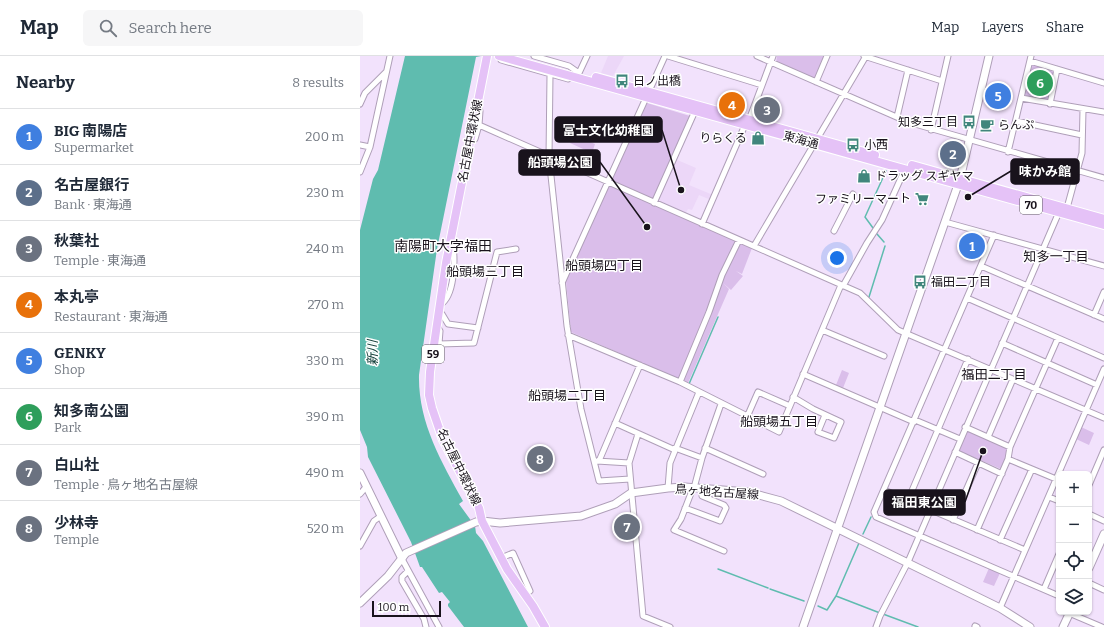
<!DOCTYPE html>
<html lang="en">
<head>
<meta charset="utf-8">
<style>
  :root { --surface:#fff; --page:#f6f6f7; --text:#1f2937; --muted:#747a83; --line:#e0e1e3; --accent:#0b8043 }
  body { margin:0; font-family:Bitter,"Noto Sans JP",serif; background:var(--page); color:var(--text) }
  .controls { position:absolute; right:12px; bottom:12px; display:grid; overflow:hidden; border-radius:6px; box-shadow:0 1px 3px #0004 }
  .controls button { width:36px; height:36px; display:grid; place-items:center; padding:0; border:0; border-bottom:1px solid var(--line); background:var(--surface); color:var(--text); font:20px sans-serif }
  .scale { position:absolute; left:12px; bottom:10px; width:69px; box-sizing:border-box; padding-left:4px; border:2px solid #19131c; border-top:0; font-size:11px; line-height:14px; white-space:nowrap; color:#19131c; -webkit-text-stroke:3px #fff; paint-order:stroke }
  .you { position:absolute; left:477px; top:202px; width:14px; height:14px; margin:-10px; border:3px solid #fff; border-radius:50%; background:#1a73e8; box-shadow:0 0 0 6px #1a73e833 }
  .badge { display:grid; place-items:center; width:26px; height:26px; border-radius:50%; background:var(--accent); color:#fff; font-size:13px; font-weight:700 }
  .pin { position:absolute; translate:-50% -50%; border:2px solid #fff; box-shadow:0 1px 4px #0006 }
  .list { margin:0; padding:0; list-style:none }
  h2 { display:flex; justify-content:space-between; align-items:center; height:52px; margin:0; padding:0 16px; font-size:17px }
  h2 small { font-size:13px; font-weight:400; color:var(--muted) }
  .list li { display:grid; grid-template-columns:26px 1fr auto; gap:12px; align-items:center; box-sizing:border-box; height:56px; padding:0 16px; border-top:1px solid var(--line) }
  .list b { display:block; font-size:15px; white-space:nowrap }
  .list p { margin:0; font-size:13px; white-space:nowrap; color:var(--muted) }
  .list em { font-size:13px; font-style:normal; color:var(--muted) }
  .icon { flex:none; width:22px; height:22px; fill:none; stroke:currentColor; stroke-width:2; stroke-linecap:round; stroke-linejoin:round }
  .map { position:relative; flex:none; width:744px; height:571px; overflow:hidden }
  header { display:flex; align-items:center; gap:24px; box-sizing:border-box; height:56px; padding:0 20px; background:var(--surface); border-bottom:1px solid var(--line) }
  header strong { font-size:19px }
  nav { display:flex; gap:22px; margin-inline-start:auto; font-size:14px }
  .search { width:280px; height:36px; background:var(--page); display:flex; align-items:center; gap:10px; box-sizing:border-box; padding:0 14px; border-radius:6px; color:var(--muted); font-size:15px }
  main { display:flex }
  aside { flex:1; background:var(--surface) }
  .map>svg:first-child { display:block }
</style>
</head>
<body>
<header>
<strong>Map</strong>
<div class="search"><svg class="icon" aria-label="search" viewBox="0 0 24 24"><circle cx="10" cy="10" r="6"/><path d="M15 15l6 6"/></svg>Search here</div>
<nav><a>Map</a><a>Layers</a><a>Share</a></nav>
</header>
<main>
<aside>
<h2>Nearby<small>8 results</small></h2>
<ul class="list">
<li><span class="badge" style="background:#3f7fe0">1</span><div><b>BIG 南陽店</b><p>Supermarket</p></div><em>200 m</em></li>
<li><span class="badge" style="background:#5c6f8a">2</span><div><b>名古屋銀行</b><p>Bank · 東海通</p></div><em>230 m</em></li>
<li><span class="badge" style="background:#6b7280">3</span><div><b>秋葉社</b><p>Temple · 東海通</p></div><em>240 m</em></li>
<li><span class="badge" style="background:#e8710a">4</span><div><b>本丸亭</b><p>Restaurant · 東海通</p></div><em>270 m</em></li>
<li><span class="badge" style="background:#3f7fe0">5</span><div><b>GENKY</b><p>Shop</p></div><em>330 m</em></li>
<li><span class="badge" style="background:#2e9e5b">6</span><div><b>知多南公園</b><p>Park</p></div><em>390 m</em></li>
<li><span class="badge" style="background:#6b7280">7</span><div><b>白山社</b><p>Temple · 鳥ヶ地名古屋線</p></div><em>490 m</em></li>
<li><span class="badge" style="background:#6b7280">8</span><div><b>少林寺</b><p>Temple</p></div><em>520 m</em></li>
</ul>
</aside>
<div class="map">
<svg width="744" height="571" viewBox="0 0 744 571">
  <rect width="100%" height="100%" fill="#f2e2fc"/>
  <path fill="#ecd7f8" d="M 248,0 L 264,0 L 253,20 L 241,17 Z
    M 315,103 L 336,112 L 329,129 L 353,139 L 351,144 L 339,139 L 332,154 L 328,153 L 325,158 L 296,145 Z"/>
  <path fill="#dabeea" d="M 417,0 L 466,0 L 456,22 L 454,23 L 416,6 Z
    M 673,8 L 694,16 L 687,45 L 666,40 L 664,38 Z
    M 287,47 L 330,60 L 293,149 L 392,192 L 382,218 L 376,215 L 383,220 L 371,234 L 363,227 L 369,233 L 328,327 L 211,276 L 206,225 Z
    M 213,79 L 235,88 L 232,97 L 210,87 Z
    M 482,314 L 489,317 L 483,332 L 476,329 Z
    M 721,371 L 734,377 L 729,389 L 716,383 Z
    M 609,375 L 647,392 L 646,401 L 641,413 L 599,395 L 606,376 Z
    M 629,512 L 640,517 L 634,530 L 623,526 Z"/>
  <path fill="#5fbcaf" d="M 45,0 L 121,0 L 116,1 L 77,193 L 59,319 C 58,366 81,405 103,445 L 99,448 L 115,470 L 116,477 L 123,485 L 168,571 L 104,571 L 88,550 L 88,548 L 90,546 L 82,536 L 79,537 L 62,511 L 60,511 L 51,486 L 8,401 L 7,391 L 0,374 L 0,174 L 13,123 L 18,114 Z"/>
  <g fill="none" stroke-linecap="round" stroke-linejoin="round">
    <path stroke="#5fbcaf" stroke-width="1.5" d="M 513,172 L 505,161 L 526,115
      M 517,178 L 524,186
      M 509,241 L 525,190
      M 329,328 L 358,261
      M 503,478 L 511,461
      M 358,513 L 408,532
      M 410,533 L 444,545
      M 476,540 L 520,557
      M 458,550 L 467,554 L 476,540 L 499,487
      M 523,558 L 558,571"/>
    <g stroke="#af9fb8" stroke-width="7">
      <path id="street" d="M 174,0 L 209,10 L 219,17 L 227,0
        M 308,0 L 402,29
        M 397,0 L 548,66 L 744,122
        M 504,0 L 582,25
        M 141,4 L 208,23
        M 670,5 L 744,27
        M 190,19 L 189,101 L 207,270 L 221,353 L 239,425 L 270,423
        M 456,26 L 467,0
        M 661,42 L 744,56
        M 0,48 L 5,37 L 26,16
        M 690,48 L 697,13
        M 118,50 L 120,55 L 119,69 L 500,237 L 538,274 L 744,362
        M 537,61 L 548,14
        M 389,64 L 413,0
        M 656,65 L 722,79
        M 571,74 L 588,0
        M 110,86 L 115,83 L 119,69
        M 0,89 L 10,91
        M 648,96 L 671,0
        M 0,116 L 10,91 L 30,0
        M 294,147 L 335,55
        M 707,152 L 722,97 L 723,54
        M 585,166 L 744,210
        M 342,168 L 385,69
        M 474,175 L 493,138
        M 634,179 L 514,456 L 516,461 L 699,540
        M 394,190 L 506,0
        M 621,210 L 744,263
        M 202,227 L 305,0
        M 483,230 L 507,187 L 522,164 L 545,113
        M 607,242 L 744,302
        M 80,249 C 95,240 95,205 93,189 L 90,188
        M 79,257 L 82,258 L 88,268 L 118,272
        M 734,259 L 744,236
        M 77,270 L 80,275 L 79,288
        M 462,274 L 524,300
        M 208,279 L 320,326 L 419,376 L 481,229
        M 642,287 L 737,329
        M 72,305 L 76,303 L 79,288 L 114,287 L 137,196 L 156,193
        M 443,318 L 554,366
        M 320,326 L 349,256 L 362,219 L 379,184
        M 433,341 L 453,353 L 481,366 L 474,382 L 458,376 L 465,359
        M 387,361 L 398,336 L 430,350
        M 555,364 L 600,383
        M 255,367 L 315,394
        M 605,371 L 650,391
        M 278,378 L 269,407 L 283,560 L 310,571
        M 628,381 L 653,323
        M 315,392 L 342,402
        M 345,392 L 403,418
        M 595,396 L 642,418
        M 648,403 L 696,423
        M 237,405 L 269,407
        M 239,405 L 280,309
        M 729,429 L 744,394
        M 308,432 L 310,407 L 339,336
        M 333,432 L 321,463 L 314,474 L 364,495
        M 334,432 L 342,402 L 361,348
        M 524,434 L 665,494
        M 0,438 L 6,431
        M 689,441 L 699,445
        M 548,444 L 608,303
        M 325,452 L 360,465 L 366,452 L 364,449 L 342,440 L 343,433
        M 729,458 L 744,465
        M 593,464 L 618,407
        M 617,474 L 648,403 L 650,391 L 698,282
        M 640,484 L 672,413
        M 0,490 L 14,465 L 21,460
        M 141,502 L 153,497 L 170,535 L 165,538
        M 42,503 L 79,571
        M 48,515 L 42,521 L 42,525 L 64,563 L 66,571
        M 729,527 L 744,534
        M 684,533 L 699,498
        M 640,552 L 744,313
        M 709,557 L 742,571
        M 615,570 L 617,571
        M 516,571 L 520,560 L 548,506 L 699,156"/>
    </g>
    <g stroke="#af9fb8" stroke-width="9">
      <path id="secondary" d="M 0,417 L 42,503
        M 729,512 L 744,478
        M 0,547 L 28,520 L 46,497 L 116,466 L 122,465 L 140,467 L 221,460 L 255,448 L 271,437 L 308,432 L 325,431 L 388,436 L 421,445 L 640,552 L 670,571
        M 443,571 L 600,123 L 629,0
        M 703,571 L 710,556"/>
    </g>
    <g stroke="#fff" stroke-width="10">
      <path id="primary" d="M 127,0 L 86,207 L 70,316 L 69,339 L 72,352 L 83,384 L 119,452 L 122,465 L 147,513 L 173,550 L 185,571
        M 139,0 L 744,169
        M 236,21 L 515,99
        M 552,109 L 744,163"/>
    </g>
    <use href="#street" stroke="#fff" stroke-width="5"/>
    <use href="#secondary" stroke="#fff" stroke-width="7"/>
    <use href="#primary" stroke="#e5c2f7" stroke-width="8"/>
  </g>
  <defs>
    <g id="bus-bare" transform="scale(1.08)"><path d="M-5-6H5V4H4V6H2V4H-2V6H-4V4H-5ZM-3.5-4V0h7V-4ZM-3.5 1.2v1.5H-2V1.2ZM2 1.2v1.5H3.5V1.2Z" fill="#40867c" stroke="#fff" stroke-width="2.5" paint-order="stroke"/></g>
    <g id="cafe-bare" transform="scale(1.08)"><path d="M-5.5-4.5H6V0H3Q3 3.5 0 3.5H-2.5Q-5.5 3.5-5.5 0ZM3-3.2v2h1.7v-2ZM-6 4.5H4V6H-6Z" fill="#40867c" stroke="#fff" stroke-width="2.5" paint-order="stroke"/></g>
    <g id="shop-bare" transform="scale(1.08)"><path d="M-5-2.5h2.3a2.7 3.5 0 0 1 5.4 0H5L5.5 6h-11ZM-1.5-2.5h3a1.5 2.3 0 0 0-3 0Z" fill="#40867c" stroke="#fff" stroke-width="2.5" paint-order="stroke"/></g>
    <g id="supermarket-bare" transform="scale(1.08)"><path d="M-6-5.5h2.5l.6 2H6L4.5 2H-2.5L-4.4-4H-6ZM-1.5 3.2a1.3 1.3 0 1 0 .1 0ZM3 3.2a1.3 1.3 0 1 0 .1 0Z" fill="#40867c" stroke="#fff" stroke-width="2.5" paint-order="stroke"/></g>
  </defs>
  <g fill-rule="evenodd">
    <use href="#bus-bare" x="262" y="25"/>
    <use href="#bus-bare" x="609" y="66"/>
    <use href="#cafe-bare" x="627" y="69"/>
    <use href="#shop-bare" x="398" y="82"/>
    <use href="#bus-bare" x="493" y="89"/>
    <use href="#shop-bare" x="504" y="120"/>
    <use href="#supermarket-bare" x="562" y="143"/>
    <use href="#bus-bare" x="560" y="226"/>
  </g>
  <g text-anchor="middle" stroke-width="3" stroke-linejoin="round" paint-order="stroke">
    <g fill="#fff" stroke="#5e5a60" stroke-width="1">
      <rect x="660" y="140" width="22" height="18" rx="3"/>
      <rect x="62" y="289" width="22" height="18" rx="3"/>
    </g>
    <g font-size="11" font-weight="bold" fill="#19131c">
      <text x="671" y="153">70</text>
      <text x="73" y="302">59</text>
    </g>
    <g font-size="12" fill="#19131c" stroke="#fff" text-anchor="start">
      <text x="273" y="29">日ノ出橋</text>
      <text x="598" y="70" text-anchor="end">知多三丁目</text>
      <text x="638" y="73">らんぷ</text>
      <text x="387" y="86" text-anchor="end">りらくる</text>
      <text x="504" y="93">小西</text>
      <text x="515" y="124">ドラッグ スギヤマ</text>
      <text x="551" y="147" text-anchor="end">ファミリーマート</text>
      <text x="571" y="230">福田二丁目</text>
    </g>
    <g font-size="12" fill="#19131c" stroke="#fff">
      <text transform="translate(441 84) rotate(15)" y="4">東海通</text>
      <text transform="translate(110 85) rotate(-79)" y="4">名古屋中環状線</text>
      <text transform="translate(99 411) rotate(64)" y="4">名古屋中環状線</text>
      <text transform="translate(357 436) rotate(4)" y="4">鳥ヶ地名古屋線</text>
    </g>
    <g font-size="13" fill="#19131c" stroke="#fff">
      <text x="696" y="205">知多一丁目</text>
      <text x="244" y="214">船頭場四丁目</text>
      <text x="125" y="220">船頭場三丁目</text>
      <text x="634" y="323">福田二丁目</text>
      <text x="207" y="344">船頭場二丁目</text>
      <text x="419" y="370">船頭場五丁目</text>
    </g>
    <g font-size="13" font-style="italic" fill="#15403b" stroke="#fff">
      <text transform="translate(12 297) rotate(-90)" y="5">新川</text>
    </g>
    <g font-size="14" fill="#19131c" stroke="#fff">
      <text x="83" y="195">南陽町大字福田</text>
    </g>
  </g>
  <path fill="none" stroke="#19131c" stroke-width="1.5" d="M321 134L302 74M287 171L240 106M608 141L651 115M623 395L605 446"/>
  <g fill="#19131c" stroke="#fff" stroke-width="1.5">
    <circle cx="321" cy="134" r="4"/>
    <circle cx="287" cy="171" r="4"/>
    <circle cx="608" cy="141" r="4"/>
    <circle cx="623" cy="395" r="4"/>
  </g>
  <g fill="#19131c" stroke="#19131c" stroke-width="1.5">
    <rect x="195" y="61" width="107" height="25" rx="4"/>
    <rect x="159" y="94" width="81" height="25" rx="4"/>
    <rect x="651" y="103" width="68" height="25" rx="4"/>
    <rect x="524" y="434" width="81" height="25" rx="4"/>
  </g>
  <g font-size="13" text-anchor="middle" font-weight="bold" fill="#fff">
    <text x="248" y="79">富士文化幼稚園</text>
    <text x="200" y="111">船頭場公園</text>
    <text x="685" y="120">味かみ館</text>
    <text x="564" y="451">福田東公園</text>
  </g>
</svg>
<div class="controls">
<button>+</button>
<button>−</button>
<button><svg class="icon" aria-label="locate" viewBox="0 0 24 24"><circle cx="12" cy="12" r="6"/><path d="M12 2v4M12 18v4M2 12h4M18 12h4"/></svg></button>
<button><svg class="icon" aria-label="layers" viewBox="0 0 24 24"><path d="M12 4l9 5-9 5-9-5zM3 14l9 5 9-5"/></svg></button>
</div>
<div class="scale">100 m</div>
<div class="you"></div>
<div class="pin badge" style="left:612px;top:190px;background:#3f7fe0">1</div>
<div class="pin badge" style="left:593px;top:98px;background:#5c6f8a">2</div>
<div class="pin badge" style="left:407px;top:54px;background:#6b7280">3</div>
<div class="pin badge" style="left:372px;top:49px;background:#e8710a">4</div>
<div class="pin badge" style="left:638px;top:40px;background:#3f7fe0">5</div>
<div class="pin badge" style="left:680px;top:27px;background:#2e9e5b">6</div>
<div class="pin badge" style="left:267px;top:471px;background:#6b7280">7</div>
<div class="pin badge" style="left:180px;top:403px;background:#6b7280">8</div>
</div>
</main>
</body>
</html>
